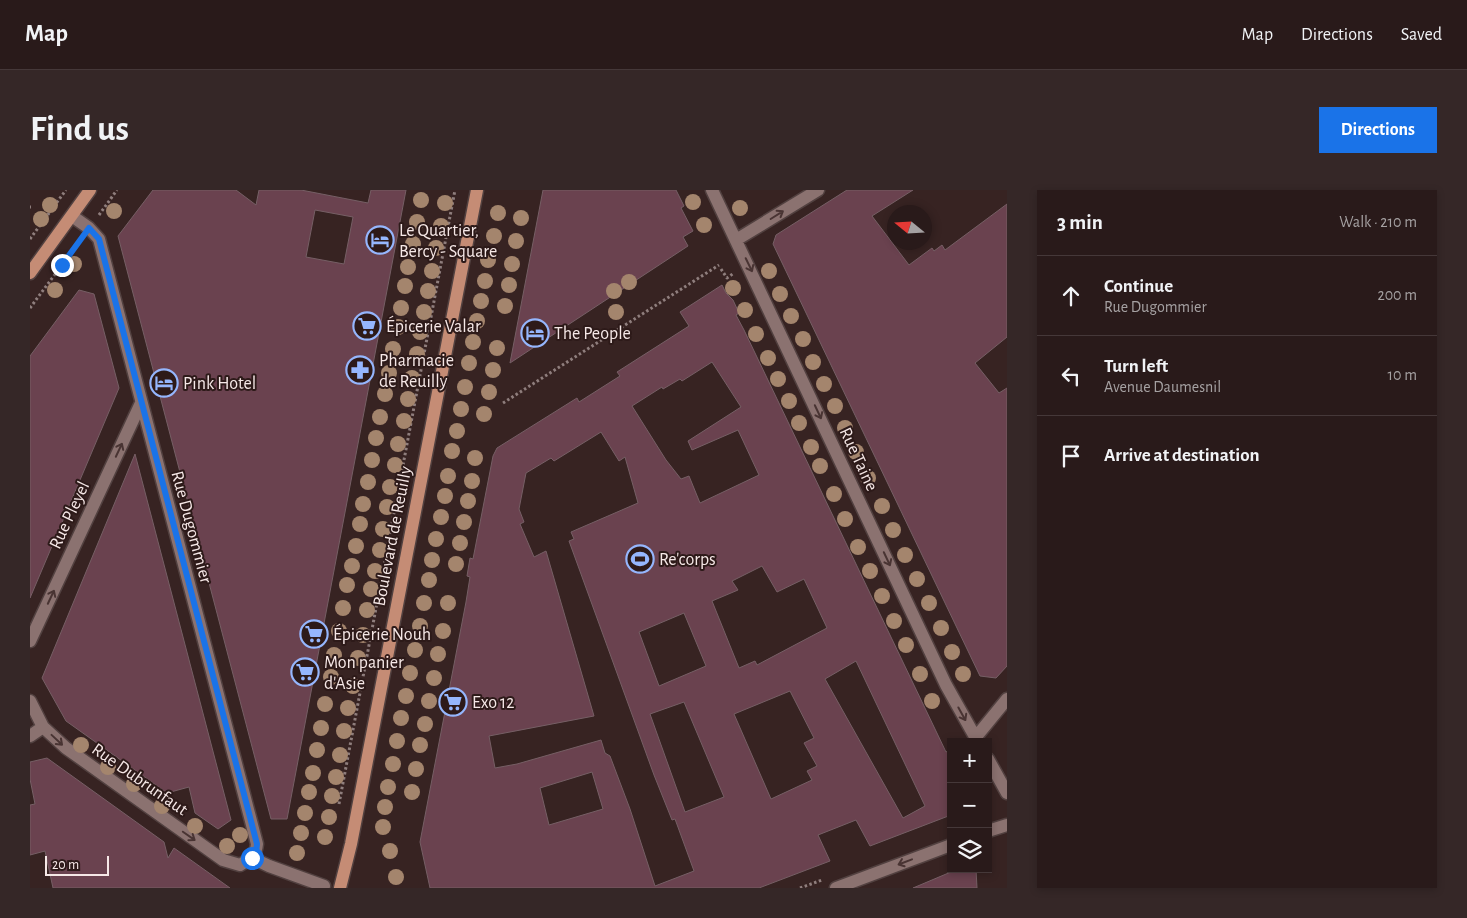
<!DOCTYPE html>
<html lang="en">
<head>
<meta charset="utf-8">
<style>
  :root { --surface:#291a1a; --page:#352727; --text:#f1f3f6; --muted:#a5a1a2; --line:#453839; --accent:#1a73e8 }
  body { margin:0; font-family:"Alegreya Sans",sans-serif; background:var(--page); color:var(--text) }
  .controls { position:absolute; right:15px; bottom:15px; display:grid; overflow:hidden; border-radius:0px; box-shadow:0 2px 8px #0003 }
  .controls button { width:45px; height:45px; display:grid; place-items:center; padding:0; border:0; border-bottom:1px solid var(--line); background:var(--surface); color:var(--text); font:25px sans-serif }
  .compass { position:absolute; left:857px; top:15px; width:45px; height:45px; border-radius:50%; background:var(--surface); box-shadow:0 2px 8px #0003; rotate:288deg }
  .scale { position:absolute; left:15px; bottom:12px; width:64px; box-sizing:border-box; padding-left:5px; border:2px solid #f6e8e7; border-top:0; font-size:14px; line-height:18px; white-space:nowrap; color:#f6e8e7; -webkit-text-stroke:4px #2d1a19; paint-order:stroke }
  .stop { position:absolute; width:15px; height:15px; margin:-11px; border:4px solid #1a73e8; border-radius:50%; background:#fff }
  .stop.end { background:#1a73e8; border-color:#fff; box-shadow:0 1px 5px #0008 }
  .list { margin:0; padding:0; list-style:none }
  h2 { display:flex; justify-content:space-between; align-items:center; height:65px; margin:0; padding:0 20px; font-size:21px }
  h2 small { font-size:16px; font-weight:400; color:var(--muted) }
  .list li { display:grid; grid-template-columns:32px 1fr auto; gap:15px; align-items:center; box-sizing:border-box; height:80px; padding:0 20px; border-top:1px solid var(--line) }
  .list b { display:block; font-size:19px; white-space:nowrap }
  .list p { margin:0; font-size:16px; white-space:nowrap; color:var(--muted) }
  .list em { font-size:16px; font-style:normal; color:var(--muted) }
  .icon { flex:none; width:28px; height:28px; fill:none; stroke:currentColor; stroke-width:2; stroke-linecap:round; stroke-linejoin:round }
  .map { position:relative; flex:none; width:977px; height:698px; overflow:hidden; border-radius:0px }
  header { display:flex; align-items:center; gap:30px; box-sizing:border-box; height:70px; padding:0 25px; background:var(--surface); border-bottom:1px solid var(--line) }
  header strong { font-size:24px }
  nav { display:flex; gap:28px; margin-inline-start:auto; font-size:18px }
  .intro { display:flex; align-items:center; justify-content:space-between; box-sizing:border-box; height:120px; padding:0 30px }
  h1 { margin:0; font-size:35px }
  .button { padding:12px 22px; border-radius:0px; background:var(--accent); color:#fff; font-size:18px; font-weight:700 }
  main { display:flex; gap:30px; padding:0 30px }
  aside { flex:1; background:var(--surface); border-radius:0px; box-shadow:0 2px 8px #0003 }
  .map>svg:first-child { display:block }
</style>
</head>
<body>
<header>
<strong>Map</strong>
<nav><a>Map</a><a>Directions</a><a>Saved</a></nav>
</header>
<div class="intro"><h1>Find us</h1><a class="button">Directions</a></div>
<main>
<div class="map">
<svg width="977" height="698" viewBox="0 0 977 698">
  <rect width="100%" height="100%" fill="#372322"/>
  <path fill="#6a424f" stroke="#765f65" fill-rule="evenodd" d="M 123,0 L 206,0 L 226,15 L 229,0 L 271,0 L 338,13 L 341,0 L 376,0 L 257,629 L 241,629 L 88,46 ZM 285,20 L 323,27 L 314,74 L 276,67 Z
    M 513,0 L 646,0 L 654,16 L 651,18 L 663,41 L 653,47 L 658,56 L 480,173 Z
    M 817,0 L 883,0 L 842,26 L 879,75 L 902,58 L 904,61 L 912,55 L 915,60 L 977,14 L 977,147 L 945,173 L 969,203 L 977,198 L 977,476 L 966,488 L 950,486 L 743,54 L 746,45 Z
    M 692,95 L 696,103 L 703,110 L 709,123 L 706,125 L 714,140 L 916,562 L 921,559 L 921,625 L 840,656 L 826,630 L 788,645 L 800,671 L 729,698 L 400,698 L 390,652 L 436,412 L 440,387 L 437,386 L 440,368 L 443,369 L 463,266 L 467,258 L 547,208 L 549,212 L 590,186 L 587,182 L 659,136 L 650,122 ZM 682,172 L 711,217 L 658,251 L 662,260 L 708,240 L 729,285 L 670,313 L 659,286 L 651,289 L 636,270 L 602,216 L 632,197 L 633,199 L 650,189 L 652,191 ZM 571,242 L 589,271 L 595,267 L 608,313 L 541,342 L 544,349 L 539,351 L 624,585 L 642,630 L 645,629 L 664,681 L 625,696 L 600,619 L 580,566 L 575,563 L 571,550 L 487,574 L 465,578 L 459,546 L 564,526 L 516,361 L 504,367 L 490,334 L 494,332 L 489,319 L 496,283 L 521,268 L 524,271 ZM 732,376 L 747,402 L 774,389 L 797,438 L 727,475 L 725,471 L 709,478 L 682,411 L 708,400 L 702,391 ZM 654,423 L 676,476 L 629,496 L 609,442 ZM 826,471 L 895,616 L 873,628 L 795,489 ZM 760,501 L 784,548 L 774,553 L 787,576 L 777,581 L 782,590 L 741,609 L 704,524 ZM 654,512 L 694,607 L 655,622 L 620,524 ZM 562,582 L 573,619 L 519,635 L 510,598 Z
    M 49,100 L 64,104 L 89,198 L 0,408 L 0,166 Z
    M 105,264 L 201,630 L 188,639 L 165,623 L 159,597 L 137,603 L 36,531 L 12,488 Z
    M 17,568 L 134,652 L 138,668 L 144,658 L 200,698 L 23,698 L 15,661 L 0,665 L 0,615 L 5,614 L 0,589 L 0,572 Z
    M 928,679 L 946,679 L 947,698 L 883,698 Z"/>
  <g fill="none" stroke-linecap="round" stroke-linejoin="round">
    <g stroke="#524140" stroke-width="15">
      <path id="minor" d="M 682,0 L 916,495 L 948,552
        M 706,50 L 788,0
        M 0,451 L 111,213
        M 0,511 L 13,537 L 36,558 L 193,670 L 210,675 C 220,669 226,666 227,654 L 69,49 L 59,38 L 42,26
        M 0,546 L 13,537
        M 946,547 L 977,509
        M 958,569 L 977,603
        M 958,641 L 977,635
        M 222,668 L 239,676 L 294,696
        M 806,698 L 921,655"/>
    </g>
    <g stroke="#524140" stroke-width="15">
      <path id="major" d="M 0,83 L 60,0
        M 310,698 L 321,654 L 447,0"/>
    </g>
    <path stroke="#8f7e7d" stroke-width="3" stroke-dasharray="2.5 2.5" stroke-linecap="butt" d="M 0,17 L 1,17
      M 69,25 L 87,0
      M 0,49 L 36,0
      M 691,79 L 697,88 L 704,83
      M 0,118 L 49,52
      M 473,213 L 689,75
      M 309,614 L 425,0
      M 770,698 L 792,690"/>
    <use href="#minor" stroke="#8b7270" stroke-width="12"/>
    <use href="#major" stroke="#c58c75" stroke-width="12"/>
  </g>
  <g fill="#a4856d">
    <circle cx="391" cy="10" r="8"/>
    <circle cx="663" cy="12" r="8"/>
    <circle cx="415" cy="13" r="8"/>
    <circle cx="20" cy="15" r="8"/>
    <circle cx="710" cy="18" r="8"/>
    <circle cx="84" cy="21" r="8"/>
    <circle cx="468" cy="23" r="8"/>
    <circle cx="491" cy="28" r="8"/>
    <circle cx="11" cy="29" r="8"/>
    <circle cx="387" cy="32" r="8"/>
    <circle cx="674" cy="35" r="8"/>
    <circle cx="411" cy="36" r="8"/>
    <circle cx="464" cy="46" r="8"/>
    <circle cx="486" cy="51" r="8"/>
    <circle cx="383" cy="54" r="8"/>
    <circle cx="406" cy="58" r="8"/>
    <circle cx="458" cy="70" r="8"/>
    <circle cx="44" cy="74" r="8"/>
    <circle cx="482" cy="74" r="8"/>
    <circle cx="378" cy="77" r="8"/>
    <circle cx="402" cy="81" r="8"/>
    <circle cx="739" cy="81" r="8"/>
    <circle cx="455" cy="91" r="8"/>
    <circle cx="599" cy="92" r="8"/>
    <circle cx="479" cy="95" r="8"/>
    <circle cx="375" cy="96" r="8"/>
    <circle cx="703" cy="98" r="8"/>
    <circle cx="25" cy="100" r="8"/>
    <circle cx="398" cy="101" r="8"/>
    <circle cx="584" cy="101" r="8"/>
    <circle cx="750" cy="104" r="8"/>
    <circle cx="451" cy="111" r="8"/>
    <circle cx="475" cy="116" r="8"/>
    <circle cx="371" cy="118" r="8"/>
    <circle cx="715" cy="120" r="8"/>
    <circle cx="394" cy="122" r="8"/>
    <circle cx="586" cy="122" r="8"/>
    <circle cx="761" cy="126" r="8"/>
    <circle cx="447" cy="131" r="8"/>
    <circle cx="368" cy="137" r="8"/>
    <circle cx="390" cy="142" r="8"/>
    <circle cx="726" cy="144" r="8"/>
    <circle cx="773" cy="149" r="8"/>
    <circle cx="443" cy="152" r="8"/>
    <circle cx="467" cy="158" r="8"/>
    <circle cx="363" cy="159" r="8"/>
    <circle cx="387" cy="164" r="8"/>
    <circle cx="738" cy="168" r="8"/>
    <circle cx="783" cy="172" r="8"/>
    <circle cx="439" cy="173" r="8"/>
    <circle cx="463" cy="180" r="8"/>
    <circle cx="359" cy="183" r="8"/>
    <circle cx="382" cy="188" r="8"/>
    <circle cx="748" cy="189" r="8"/>
    <circle cx="794" cy="194" r="8"/>
    <circle cx="435" cy="197" r="8"/>
    <circle cx="459" cy="202" r="8"/>
    <circle cx="355" cy="204" r="8"/>
    <circle cx="378" cy="209" r="8"/>
    <circle cx="759" cy="211" r="8"/>
    <circle cx="805" cy="216" r="8"/>
    <circle cx="431" cy="219" r="8"/>
    <circle cx="454" cy="224" r="8"/>
    <circle cx="350" cy="227" r="8"/>
    <circle cx="374" cy="231" r="8"/>
    <circle cx="769" cy="233" r="8"/>
    <circle cx="815" cy="238" r="8"/>
    <circle cx="427" cy="241" r="8"/>
    <circle cx="346" cy="248" r="8"/>
    <circle cx="368" cy="254" r="8"/>
    <circle cx="781" cy="257" r="8"/>
    <circle cx="422" cy="261" r="8"/>
    <circle cx="826" cy="262" r="8"/>
    <circle cx="445" cy="268" r="8"/>
    <circle cx="342" cy="270" r="8"/>
    <circle cx="365" cy="275" r="8"/>
    <circle cx="790" cy="276" r="8"/>
    <circle cx="418" cy="286" r="8"/>
    <circle cx="838" cy="288" r="8"/>
    <circle cx="442" cy="291" r="8"/>
    <circle cx="338" cy="292" r="8"/>
    <circle cx="360" cy="297" r="8"/>
    <circle cx="804" cy="304" r="8"/>
    <circle cx="415" cy="306" r="8"/>
    <circle cx="438" cy="311" r="8"/>
    <circle cx="333" cy="314" r="8"/>
    <circle cx="852" cy="316" r="8"/>
    <circle cx="357" cy="317" r="8"/>
    <circle cx="411" cy="327" r="8"/>
    <circle cx="815" cy="329" r="8"/>
    <circle cx="434" cy="332" r="8"/>
    <circle cx="330" cy="334" r="8"/>
    <circle cx="353" cy="339" r="8"/>
    <circle cx="863" cy="340" r="8"/>
    <circle cx="406" cy="349" r="8"/>
    <circle cx="430" cy="353" r="8"/>
    <circle cx="326" cy="356" r="8"/>
    <circle cx="828" cy="357" r="8"/>
    <circle cx="350" cy="360" r="8"/>
    <circle cx="875" cy="365" r="8"/>
    <circle cx="402" cy="370" r="8"/>
    <circle cx="426" cy="374" r="8"/>
    <circle cx="322" cy="376" r="8"/>
    <circle cx="345" cy="381" r="8"/>
    <circle cx="840" cy="381" r="8"/>
    <circle cx="887" cy="389" r="8"/>
    <circle cx="399" cy="390" r="8"/>
    <circle cx="317" cy="395" r="8"/>
    <circle cx="341" cy="399" r="8"/>
    <circle cx="852" cy="406" r="8"/>
    <circle cx="394" cy="413" r="8"/>
    <circle cx="418" cy="413" r="8"/>
    <circle cx="899" cy="413" r="8"/>
    <circle cx="313" cy="418" r="8"/>
    <circle cx="337" cy="420" r="8"/>
    <circle cx="864" cy="431" r="8"/>
    <circle cx="390" cy="436" r="8"/>
    <circle cx="911" cy="438" r="8"/>
    <circle cx="309" cy="441" r="8"/>
    <circle cx="413" cy="441" r="8"/>
    <circle cx="333" cy="445" r="8"/>
    <circle cx="876" cy="455" r="8"/>
    <circle cx="385" cy="460" r="8"/>
    <circle cx="922" cy="462" r="8"/>
    <circle cx="408" cy="464" r="8"/>
    <circle cx="304" cy="465" r="8"/>
    <circle cx="328" cy="468" r="8"/>
    <circle cx="380" cy="483" r="8"/>
    <circle cx="890" cy="484" r="8"/>
    <circle cx="933" cy="484" r="8"/>
    <circle cx="301" cy="487" r="8"/>
    <circle cx="404" cy="488" r="8"/>
    <circle cx="323" cy="496" r="8"/>
    <circle cx="376" cy="506" r="8"/>
    <circle cx="399" cy="511" r="8"/>
    <circle cx="902" cy="511" r="8"/>
    <circle cx="295" cy="514" r="8"/>
    <circle cx="318" cy="518" r="8"/>
    <circle cx="371" cy="528" r="8"/>
    <circle cx="395" cy="534" r="8"/>
    <circle cx="291" cy="538" r="8"/>
    <circle cx="314" cy="541" r="8"/>
    <circle cx="367" cy="551" r="8"/>
    <circle cx="51" cy="555" r="8"/>
    <circle cx="390" cy="555" r="8"/>
    <circle cx="287" cy="560" r="8"/>
    <circle cx="310" cy="565" r="8"/>
    <circle cx="363" cy="574" r="8"/>
    <circle cx="78" cy="577" r="8"/>
    <circle cx="386" cy="579" r="8"/>
    <circle cx="283" cy="583" r="8"/>
    <circle cx="306" cy="587" r="8"/>
    <circle cx="104" cy="594" r="8"/>
    <circle cx="358" cy="597" r="8"/>
    <circle cx="279" cy="602" r="8"/>
    <circle cx="382" cy="602" r="8"/>
    <circle cx="302" cy="606" r="8"/>
    <circle cx="132" cy="616" r="8"/>
    <circle cx="355" cy="617" r="8"/>
    <circle cx="275" cy="623" r="8"/>
    <circle cx="299" cy="627" r="8"/>
    <circle cx="165" cy="636" r="8"/>
    <circle cx="353" cy="637" r="8"/>
    <circle cx="271" cy="643" r="8"/>
    <circle cx="210" cy="645" r="8"/>
    <circle cx="295" cy="647" r="8"/>
    <circle cx="197" cy="656" r="8"/>
    <circle cx="360" cy="661" r="8"/>
    <circle cx="267" cy="663" r="8"/>
    <circle cx="366" cy="687" r="8"/>
  </g>
  <defs><path id="oneway-shaft" d="M-6 0H5M1.5-3L5.5 0L1.5 3" fill="none" stroke-width="1.6" stroke-linecap="round" stroke-linejoin="round" transform="scale(1.25)"/></defs>
  <g stroke="#493433">
    <use href="#oneway-shaft" transform="translate(747 25) rotate(-32)"/>
    <use href="#oneway-shaft" transform="translate(719 75) rotate(64)"/>
    <use href="#oneway-shaft" transform="translate(788 222) rotate(65)"/>
    <use href="#oneway-shaft" transform="translate(89 260) rotate(-65)"/>
    <use href="#oneway-shaft" transform="translate(857 369) rotate(65)"/>
    <use href="#oneway-shaft" transform="translate(21 407) rotate(-65)"/>
    <use href="#oneway-shaft" transform="translate(932 524) rotate(61)"/>
    <use href="#oneway-shaft" transform="translate(27 550) rotate(43)"/>
    <use href="#oneway-shaft" transform="translate(159 646) rotate(35)"/>
    <use href="#oneway-shaft" transform="translate(875 672) rotate(159)"/>
  </g>
  <g fill="none" stroke-linecap="round" stroke-linejoin="round">
    <path stroke="#1a73e8" stroke-width="6" d="M 32,75 L 59,38 L 69,49 L 227,654 L 226,662 L 222,668"/>
  </g>
  <defs>
    <g id="hotel-ring" transform="scale(1.4375)"><circle r="9.5" fill="#2d1a19" stroke="#95b6fd" stroke-width="1.5"/><path d="M-6-4.5h1.5V1H6V5H4.5V3h-9V5H-6ZM-4 0a1.8 1.8 0 1 1 3.6 0ZM.5 0V-2.5h3Q6-2.5 6 0Z" fill="#95b6fd"/></g>
    <g id="supermarket-ring" transform="scale(1.4375)"><circle r="9.5" fill="#2d1a19" stroke="#95b6fd" stroke-width="1.5"/><path d="M-6-5.5h2.5l.6 2H6L4.5 2H-2.5L-4.4-4H-6ZM-1.5 3.2a1.3 1.3 0 1 0 .1 0ZM3 3.2a1.3 1.3 0 1 0 .1 0Z" fill="#95b6fd"/></g>
    <g id="pharmacy-ring" transform="scale(1.4375)"><circle r="9.5" fill="#2d1a19" stroke="#95b6fd" stroke-width="1.5"/><path d="M-2-6h4v4h4v4h-4v4h-4v-4h-4v-4h4Z" fill="#95b6fd"/></g>
    <g id="stadium-ring" transform="scale(1.4375)"><circle r="9.5" fill="#2d1a19" stroke="#95b6fd" stroke-width="1.5"/><path d="M0-5a6.5 5 0 1 0 0 10a6.5 5 0 1 0 0-10ZM-3.5-1.8h7v3.6h-7Z" fill="#95b6fd"/></g>
  </defs>
  <g fill-rule="evenodd">
    <use href="#hotel-ring" x="350" y="50"/>
    <use href="#supermarket-ring" x="337" y="136"/>
    <use href="#hotel-ring" x="505" y="143"/>
    <use href="#pharmacy-ring" x="330" y="180"/>
    <use href="#hotel-ring" x="134" y="193"/>
    <use href="#stadium-ring" x="610" y="369"/>
    <use href="#supermarket-ring" x="284" y="444"/>
    <use href="#supermarket-ring" x="275" y="482"/>
    <use href="#supermarket-ring" x="423" y="512"/>
  </g>
  <g text-anchor="middle" stroke-width="4" stroke-linejoin="round" paint-order="stroke">
    <g font-size="18" fill="#f6e8e7" stroke="#2d1a19" text-anchor="start">
      <text x="369" y="46">Le Quartier,<tspan x="369" dy="21">Bercy - Square</tspan></text>
      <text x="356" y="142">Épicerie Valar</text>
      <text x="524" y="149">The People</text>
      <text x="349" y="176">Pharmacie<tspan x="349" dy="21">de Reuilly</tspan></text>
      <text x="153" y="199">Pink Hotel</text>
      <text x="629" y="375">Re'corps</text>
      <text x="303" y="450">Épicerie Nouh</text>
      <text x="294" y="478">Mon panier<tspan x="294" dy="21">d'Asie</tspan></text>
      <text x="442" y="518">Exo 12</text>
    </g>
    <g font-size="18" fill="#f6e8e7" stroke="#2d1a19">
      <text transform="translate(829 269) rotate(65)" y="6">Rue Taine</text>
      <text transform="translate(39 325) rotate(-65)" y="6">Rue Pleyel</text>
      <text transform="translate(162 337) rotate(75)" y="6">Rue Dugommier</text>
      <text transform="translate(362 346) rotate(-79)" y="6">Boulevard de Reuilly</text>
      <text transform="translate(110 589) rotate(35)" y="6">Rue Dubrunfaut</text>
    </g>
  </g>
</svg>
<div class="controls">
<button>+</button>
<button>−</button>
<button><svg class="icon" aria-label="layers" viewBox="0 0 24 24"><path d="M12 4l9 5-9 5-9-5zM3 14l9 5 9-5"/></svg></button>
</div>
<svg class="compass" viewBox="-18 -18 36 36"><path d="M0-13l5 13h-10z" fill="#e53935"/><path d="M0 13l5-13h-10z" fill="#a5a1a2"/></svg>
<div class="scale">20 m</div>
<div class="stop" style="left:222px;top:668px"></div>
<div class="stop end" style="left:32px;top:75px"></div>
</div>
<aside>
<h2>3 min<small>Walk · 210 m</small></h2>
<ul class="list">
<li><svg class="icon" aria-label="ahead" viewBox="0 0 24 24"><path d="M12 20V5M6 11l6-6 6 6"/></svg><div><b>Continue</b><p>Rue Dugommier</p></div><em>200 m</em></li>
<li><svg class="icon" aria-label="left" viewBox="0 0 24 24"><path d="M17 20v-9H6M10 6l-5 5 5 5"/></svg><div><b>Turn left</b><p>Avenue Daumesnil</p></div><em>10 m</em></li>
<li><svg class="icon" aria-label="arrive" viewBox="0 0 24 24"><path d="M6 21V4h12l-3 4 3 4H6"/></svg><div><b>Arrive at destination</b></div></li>
</ul>
</aside>
</main>
</body>
</html>
